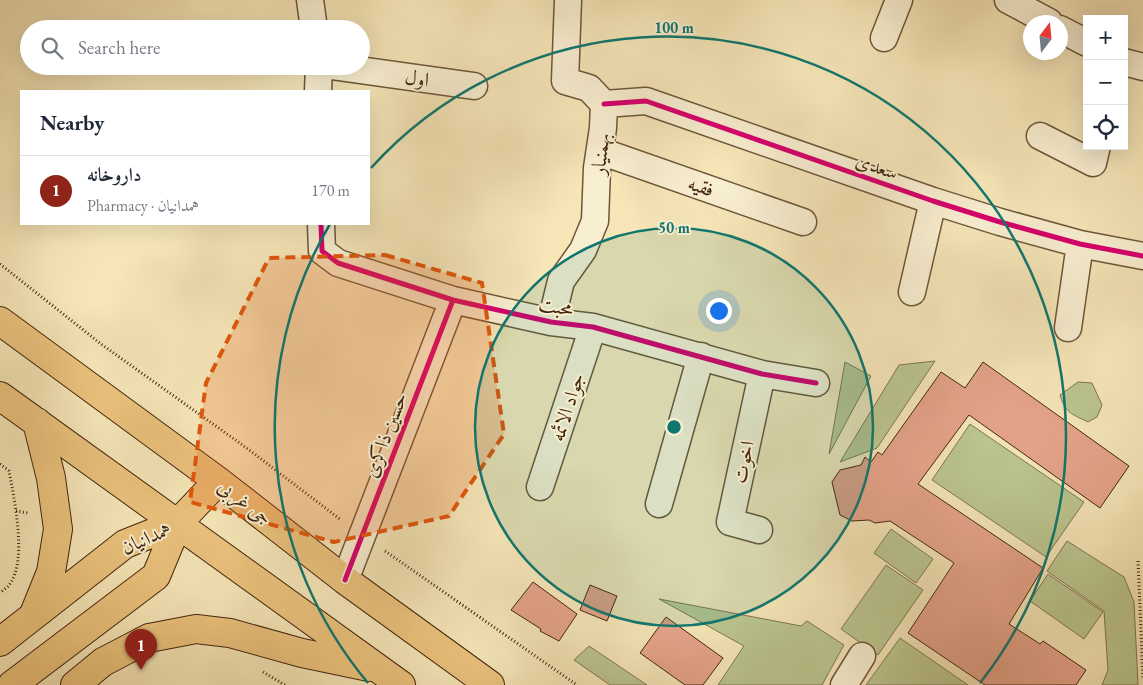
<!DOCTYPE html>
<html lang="en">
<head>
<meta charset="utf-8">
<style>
  :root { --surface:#fff; --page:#f6f6f7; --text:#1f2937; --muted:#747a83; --line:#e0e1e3; --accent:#8f2418 }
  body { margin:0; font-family:"EB Garamond",Amiri,serif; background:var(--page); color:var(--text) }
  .controls { position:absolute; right:15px; top:15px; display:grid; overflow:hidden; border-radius:0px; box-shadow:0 5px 20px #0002 }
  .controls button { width:45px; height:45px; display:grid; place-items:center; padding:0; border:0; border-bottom:1px solid var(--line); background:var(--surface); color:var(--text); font:25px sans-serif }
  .compass { position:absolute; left:1023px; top:15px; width:45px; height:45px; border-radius:50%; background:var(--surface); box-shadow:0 5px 20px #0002; rotate:16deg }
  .you { position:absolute; left:718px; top:310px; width:18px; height:18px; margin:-12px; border:4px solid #fff; border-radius:50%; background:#1a73e8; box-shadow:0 0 0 8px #1a73e833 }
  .badge { display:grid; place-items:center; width:32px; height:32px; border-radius:50%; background:var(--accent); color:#fff; font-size:16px; font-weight:700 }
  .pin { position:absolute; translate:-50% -41px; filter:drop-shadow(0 1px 2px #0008) }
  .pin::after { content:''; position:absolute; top:26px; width:18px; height:15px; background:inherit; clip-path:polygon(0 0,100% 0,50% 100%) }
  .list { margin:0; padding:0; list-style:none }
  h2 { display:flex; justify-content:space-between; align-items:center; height:65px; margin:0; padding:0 20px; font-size:21px }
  h2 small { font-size:16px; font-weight:400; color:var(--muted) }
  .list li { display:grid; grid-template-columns:32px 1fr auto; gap:15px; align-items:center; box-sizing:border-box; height:70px; padding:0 20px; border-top:1px solid var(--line) }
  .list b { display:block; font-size:19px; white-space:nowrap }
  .list p { margin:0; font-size:16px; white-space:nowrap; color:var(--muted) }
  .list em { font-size:16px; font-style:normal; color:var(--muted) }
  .icon { flex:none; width:28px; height:28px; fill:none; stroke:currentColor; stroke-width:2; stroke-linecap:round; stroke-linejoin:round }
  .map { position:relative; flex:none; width:1143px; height:685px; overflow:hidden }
  .search { position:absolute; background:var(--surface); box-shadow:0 5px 20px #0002; left:20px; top:20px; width:350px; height:55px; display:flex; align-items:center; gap:12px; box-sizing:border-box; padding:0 18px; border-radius:28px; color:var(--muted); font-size:19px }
  .panel { position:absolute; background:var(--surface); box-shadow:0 5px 20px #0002; left:20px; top:90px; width:350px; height:135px; border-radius:0px }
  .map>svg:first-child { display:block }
</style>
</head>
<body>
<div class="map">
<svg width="1143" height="685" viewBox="0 0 1143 685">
  <rect width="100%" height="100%" fill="#f5e5b7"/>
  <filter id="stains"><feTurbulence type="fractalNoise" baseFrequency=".004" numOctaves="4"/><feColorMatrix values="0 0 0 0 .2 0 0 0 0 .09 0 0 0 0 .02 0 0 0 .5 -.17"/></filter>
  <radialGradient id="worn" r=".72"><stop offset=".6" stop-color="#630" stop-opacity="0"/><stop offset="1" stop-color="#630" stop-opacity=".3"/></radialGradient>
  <path fill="#bbc58f" stroke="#7e764f" d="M 935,361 L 877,448 L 840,462 L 899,365 Z
    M 845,362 L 871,376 L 829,454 Z
    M 1078,382 L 1092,383 L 1102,405 L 1097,417 L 1088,422 C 1072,414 1065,413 1060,395 Z
    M 970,424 L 1084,502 L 1046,557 L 932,480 Z
    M 891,529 L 933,559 L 916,583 L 874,553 Z
    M 1067,541 L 1124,577 L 1134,602 L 1138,685 L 1102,685 L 1108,670 L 1104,611 L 1047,571 Z
    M 886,565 L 923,590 L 878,655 L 841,629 Z
    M 1048,574 L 1103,612 L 1084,639 L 1030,601 Z
    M 659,599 L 801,626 L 807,621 L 844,645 L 822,685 L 718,685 L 744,646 Z
    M 900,638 L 968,685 L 866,685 Z
    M 589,646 L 647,685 L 610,685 L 574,660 Z"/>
  <path fill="#e4a389" stroke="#42270f" d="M 983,362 L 1129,466 L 1100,508 L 969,415 L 918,484 L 1043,568 L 1009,624 L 1040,644 L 1043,641 L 1086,670 L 1076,685 L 985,685 L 908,633 L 954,563 L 890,521 L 875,523 L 869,520 L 852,521 L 840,515 L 832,482 L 840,470 L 861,465 L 865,457 L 871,462 L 878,452 L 882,455 L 941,372 L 965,388 Z
    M 533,582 L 577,614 L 559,641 L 540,631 L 541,629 L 511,610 Z
    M 590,585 L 617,596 L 607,621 L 580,610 Z
    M 666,617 L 723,658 L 703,685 L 685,685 L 640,653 Z"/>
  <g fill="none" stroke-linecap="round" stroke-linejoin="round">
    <g stroke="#6f5639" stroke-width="29">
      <path id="minor" d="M 310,0 L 314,29
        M 1008,0 L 1049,22
        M 1060,29 L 1087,43
        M 884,38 L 899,0
        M 1124,62 L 1143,67
        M 331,66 L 474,86
        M 318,91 L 319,66
        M 604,104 L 646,101 L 933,201 L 1000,222 L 1080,244 L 1143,256
        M 1040,136 L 1093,163 L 1097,146
        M 600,151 L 803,222
        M 321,224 L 322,251 L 338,263 L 453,300 L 551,322 L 593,327 L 762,374 L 816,383
        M 912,292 L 933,201
        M 551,322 L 561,281 L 583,250 L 595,221 L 597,168 L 603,128 L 604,104 L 589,88 L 565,81 L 568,0
        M 1068,328 L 1080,244
        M 540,487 L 593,327
        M 659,504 L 701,356
        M 759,530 L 730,522 L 762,374
        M 345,580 L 453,300
        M 844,685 L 862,656"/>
    </g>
    <g stroke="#42270f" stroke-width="30">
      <path id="major" d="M 0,321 L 218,481 L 345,580 L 490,685
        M 0,396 L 401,685
        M 34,614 L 51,572 L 58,529 L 51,478 L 37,422
        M 0,642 L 125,544 L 178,523
        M 12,685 L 156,576 L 178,523 L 218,481
        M 75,685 L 103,662 L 149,638 L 196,629 L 230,633 L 302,653 L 369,667"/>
    </g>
    <path stroke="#42270f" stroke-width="3" stroke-dasharray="1 2.5" stroke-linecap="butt" d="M 0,264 L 101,344 L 248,449 L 341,520
      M 0,464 L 9,471 C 14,498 28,562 9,585 C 7,588 3,590 0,593
      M 16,511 L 28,513
      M 385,551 L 577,685
      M 1138,561 L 1143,678
      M 263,672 L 285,685"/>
    <use href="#minor" stroke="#f8eed0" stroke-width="26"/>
    <use href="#major" stroke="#eac27c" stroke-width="28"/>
    <g stroke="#f8eed0" stroke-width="8">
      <path id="cycleway" d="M 604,104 L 646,101 L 933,201 L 1000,222 L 1080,244 L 1143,256
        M 321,224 L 322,251 L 338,263 L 453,300 L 551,322 L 593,327 L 762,374 L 816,383
        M 345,580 L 453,300"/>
    </g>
    <use href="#cycleway" stroke="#d6006c" stroke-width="5"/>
  </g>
  <path fill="#e0560c" fill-opacity="0.2" stroke="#e0560c" stroke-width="4" stroke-dasharray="10 6" stroke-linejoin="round" d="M 385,255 L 482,283 L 504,434 L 449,516 L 334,542 L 190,502 L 206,383 L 269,258 Z"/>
  <circle cx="674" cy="427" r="199" fill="#0f766e" fill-opacity=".12"/>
  <g fill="none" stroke="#0f766e" stroke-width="2.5">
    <circle cx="674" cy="427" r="199"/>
    <path d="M368 683A399 399 0 0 1 330 224M371 168A399 399 0 0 1 980 683"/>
  </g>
  <g text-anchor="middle" stroke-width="4" stroke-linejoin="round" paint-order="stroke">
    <g font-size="20" fill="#42270f" stroke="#f8eed0">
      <text transform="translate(417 78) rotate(8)" y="7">اول</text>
      <text transform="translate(600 154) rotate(-83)" y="7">بهمنیار</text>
      <text transform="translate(877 166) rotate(19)" y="7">سعدی</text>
      <text transform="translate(701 186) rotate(19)" y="7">فقیه</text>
      <text transform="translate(556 306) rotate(10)" y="7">محبت</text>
      <text transform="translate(567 407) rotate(-72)" y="7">جواد الائمه</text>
      <text transform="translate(385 435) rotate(-69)" y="7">حسین ذاکری</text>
      <text transform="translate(743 462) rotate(-78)" y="7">اخوت</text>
      <text transform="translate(245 502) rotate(38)" y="7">جی غربی</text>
      <text transform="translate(146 538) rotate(-24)" y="7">همدانیان</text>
    </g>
  </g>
  <circle cx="674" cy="427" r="8" fill="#0f766e" stroke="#f8eed0" stroke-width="2.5"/>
  <g font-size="15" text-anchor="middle" font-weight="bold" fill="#0f766e" stroke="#f8eed0" stroke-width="4" stroke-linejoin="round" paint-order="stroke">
    <text x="674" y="33">100 m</text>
    <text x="674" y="233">50 m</text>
  </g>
  <rect width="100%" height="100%" filter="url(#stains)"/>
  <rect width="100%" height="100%" fill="url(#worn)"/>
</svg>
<div class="controls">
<button>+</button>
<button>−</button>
<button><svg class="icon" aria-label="locate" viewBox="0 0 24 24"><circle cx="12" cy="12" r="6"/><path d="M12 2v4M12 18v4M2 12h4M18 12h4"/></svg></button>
</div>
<svg class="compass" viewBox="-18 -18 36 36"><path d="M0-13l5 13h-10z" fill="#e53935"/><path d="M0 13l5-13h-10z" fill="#747a83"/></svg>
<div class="you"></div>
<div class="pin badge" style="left:141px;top:670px">1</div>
<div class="search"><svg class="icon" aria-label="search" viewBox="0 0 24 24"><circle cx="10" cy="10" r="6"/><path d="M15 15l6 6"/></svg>Search here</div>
<section class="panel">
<h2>Nearby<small></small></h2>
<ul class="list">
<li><span class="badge">1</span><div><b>داروخانه</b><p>Pharmacy · همدانیان</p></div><em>170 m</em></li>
</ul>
</section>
</div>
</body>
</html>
